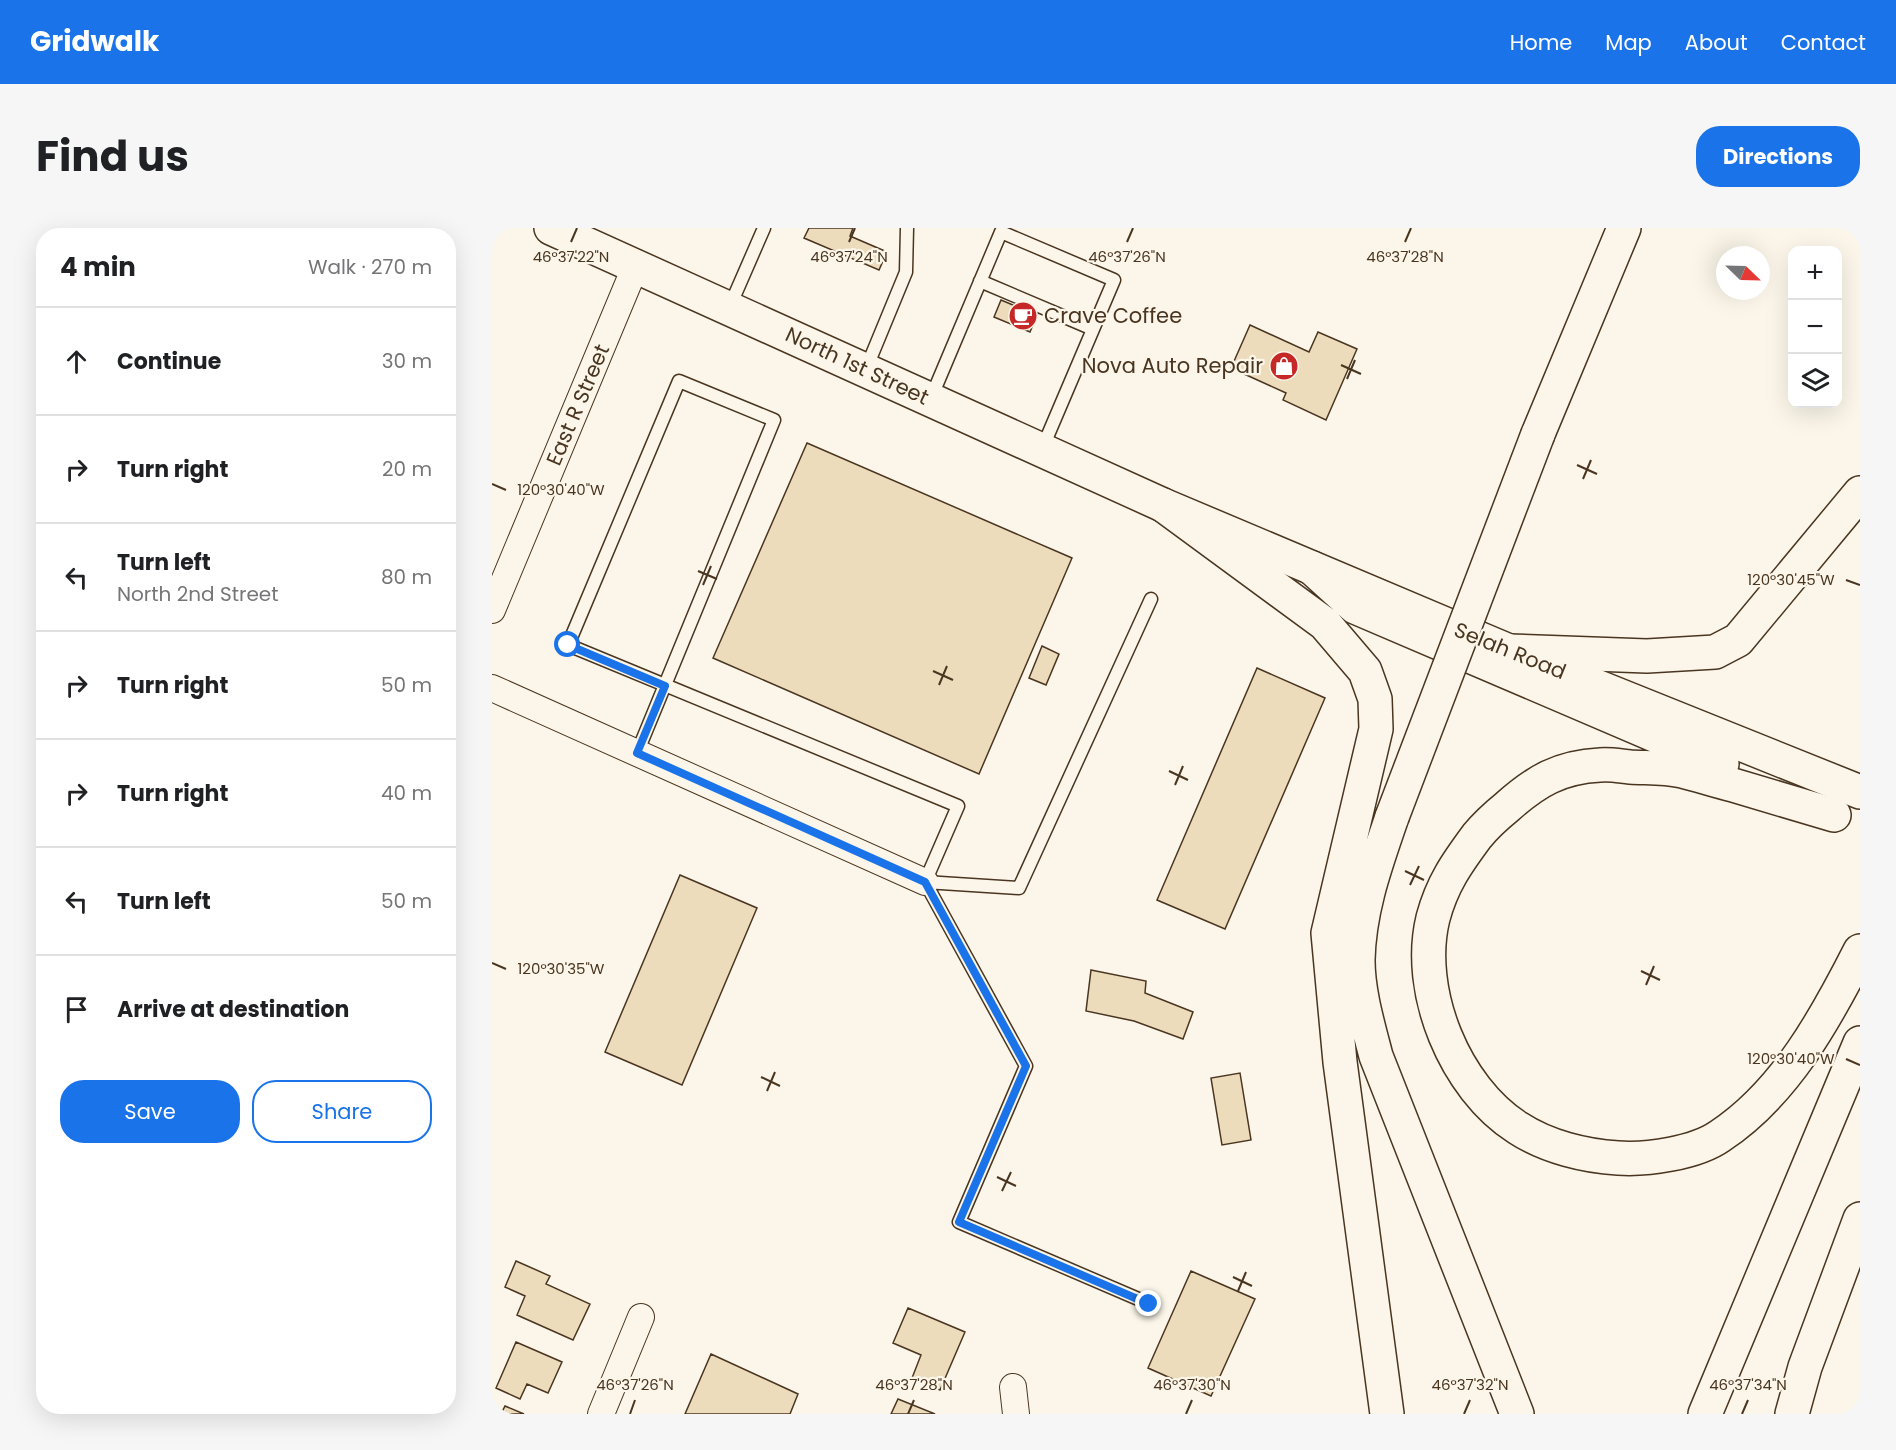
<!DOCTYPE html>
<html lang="en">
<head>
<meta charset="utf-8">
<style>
  :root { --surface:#fff; --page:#f6f6f6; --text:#202124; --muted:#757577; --line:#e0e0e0; --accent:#1a73e8 }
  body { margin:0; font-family:Poppins,sans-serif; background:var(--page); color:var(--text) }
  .controls { position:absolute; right:18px; top:18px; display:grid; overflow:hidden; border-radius:12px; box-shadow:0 6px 24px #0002 }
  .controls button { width:54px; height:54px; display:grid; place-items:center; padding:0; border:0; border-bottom:2px solid var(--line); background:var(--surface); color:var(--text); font:30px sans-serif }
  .compass { position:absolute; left:1224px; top:18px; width:54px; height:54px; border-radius:50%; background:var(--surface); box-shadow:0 6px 24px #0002; rotate:113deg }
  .stop { position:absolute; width:18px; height:18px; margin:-14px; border:4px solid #1a73e8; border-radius:50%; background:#fff }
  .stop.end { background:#1a73e8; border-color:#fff; box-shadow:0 2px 6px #0008 }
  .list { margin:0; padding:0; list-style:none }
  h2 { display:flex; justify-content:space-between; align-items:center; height:78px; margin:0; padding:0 24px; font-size:26px }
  h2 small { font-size:20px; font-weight:400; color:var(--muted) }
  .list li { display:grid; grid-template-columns:39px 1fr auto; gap:18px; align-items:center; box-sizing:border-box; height:108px; padding:0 24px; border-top:2px solid var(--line) }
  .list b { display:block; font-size:22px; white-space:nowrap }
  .list p { margin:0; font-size:20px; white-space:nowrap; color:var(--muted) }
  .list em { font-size:20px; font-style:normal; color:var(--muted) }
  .actions { display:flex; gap:12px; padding:18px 24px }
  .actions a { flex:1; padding:14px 0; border:2px solid var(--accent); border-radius:24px; text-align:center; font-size:21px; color:var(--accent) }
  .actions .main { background:var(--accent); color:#fff }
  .icon { flex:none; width:33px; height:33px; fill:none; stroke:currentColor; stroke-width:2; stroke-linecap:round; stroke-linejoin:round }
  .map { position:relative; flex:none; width:1368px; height:1186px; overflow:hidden; border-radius:24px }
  header { display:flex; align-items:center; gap:36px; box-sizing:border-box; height:84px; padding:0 30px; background:var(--accent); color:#fff }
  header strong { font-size:28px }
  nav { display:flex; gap:33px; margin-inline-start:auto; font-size:21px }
  .intro { display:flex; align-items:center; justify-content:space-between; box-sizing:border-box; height:144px; padding:0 36px }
  h1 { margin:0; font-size:42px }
  .button { padding:15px 27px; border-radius:24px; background:var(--accent); color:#fff; font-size:21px; font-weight:700 }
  main { display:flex; gap:36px; padding:0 36px }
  aside { flex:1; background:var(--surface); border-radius:24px; box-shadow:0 6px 24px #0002 }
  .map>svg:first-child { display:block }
</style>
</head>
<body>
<header>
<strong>Gridwalk</strong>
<nav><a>Home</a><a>Map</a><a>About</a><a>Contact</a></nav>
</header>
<div class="intro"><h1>Find us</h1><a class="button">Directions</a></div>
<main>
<aside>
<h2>4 min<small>Walk · 270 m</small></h2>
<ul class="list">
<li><svg class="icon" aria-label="ahead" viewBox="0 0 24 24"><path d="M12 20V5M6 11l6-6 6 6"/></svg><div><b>Continue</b></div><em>30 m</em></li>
<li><svg class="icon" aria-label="right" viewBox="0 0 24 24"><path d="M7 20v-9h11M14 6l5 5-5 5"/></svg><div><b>Turn right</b></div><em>20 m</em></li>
<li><svg class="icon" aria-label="left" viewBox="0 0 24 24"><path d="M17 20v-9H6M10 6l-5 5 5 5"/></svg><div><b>Turn left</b><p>North 2nd Street</p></div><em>80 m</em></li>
<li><svg class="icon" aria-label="right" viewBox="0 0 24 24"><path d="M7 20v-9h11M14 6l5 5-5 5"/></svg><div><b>Turn right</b></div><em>50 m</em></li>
<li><svg class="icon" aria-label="right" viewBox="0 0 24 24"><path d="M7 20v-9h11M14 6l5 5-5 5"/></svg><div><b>Turn right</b></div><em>40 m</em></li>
<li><svg class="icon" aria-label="left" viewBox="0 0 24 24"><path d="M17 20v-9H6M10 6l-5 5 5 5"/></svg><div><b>Turn left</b></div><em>50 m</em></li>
<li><svg class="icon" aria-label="arrive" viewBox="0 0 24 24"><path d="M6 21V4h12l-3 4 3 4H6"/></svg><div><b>Arrive at destination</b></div></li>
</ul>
<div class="actions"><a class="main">Save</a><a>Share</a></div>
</aside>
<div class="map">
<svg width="1368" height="1186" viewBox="0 0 1368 1186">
  <rect width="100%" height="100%" fill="#fbf6e9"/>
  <path fill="#ecdcbc" stroke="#4a3520" stroke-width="1.5" d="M 317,0 L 361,0 L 358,8 L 395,24 L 387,42 L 312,10 Z
    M 509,72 L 545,87 L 538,104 L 502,89 Z
    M 758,97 L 817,124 L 826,104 L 865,121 L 834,192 L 791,172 L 794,165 L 739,140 Z
    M 315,215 L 580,330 L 487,546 L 221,430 Z
    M 550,418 L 567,426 L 554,457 L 537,450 Z
    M 765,440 L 833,470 L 733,701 L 665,672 Z
    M 188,647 L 265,680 L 190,857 L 113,824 Z
    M 599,742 L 654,753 L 653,765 L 701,784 L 691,811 L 642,793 L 594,783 Z
    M 748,845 L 759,912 L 730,917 L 719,850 Z
    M 24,1033 L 58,1048 L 54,1056 L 98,1076 L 81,1112 L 25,1087 L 33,1068 L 13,1059 Z
    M 699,1043 L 763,1071 L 719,1168 L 656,1140 Z
    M 416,1080 L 473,1104 L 448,1162 L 420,1150 L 429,1127 L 401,1115 Z
    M 24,1114 L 70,1134 L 56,1165 L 35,1156 L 28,1171 L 4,1160 Z
    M 219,1126 L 306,1166 L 298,1186 L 193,1186 Z
    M 406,1171 L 443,1186 L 399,1186 Z
    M 13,1178 L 32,1186 L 9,1186 Z"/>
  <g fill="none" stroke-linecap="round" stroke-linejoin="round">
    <g stroke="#4a3520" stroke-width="15">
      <path id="lane" d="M 488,53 L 601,101
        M 238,78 L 272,0
        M 374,141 L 414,44 L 415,0
        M 439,170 L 509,4 L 622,52 L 550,221
        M 145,525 L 282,192 L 187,153 L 76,417 L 466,578 L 433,654
        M 658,1076 L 467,994 L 534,838 L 433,654 L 527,660 L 659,371"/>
    </g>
    <g stroke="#4a3520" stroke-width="28">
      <path id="street" d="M 0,382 L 144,37
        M 0,460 L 433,654
        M 521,1159 L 524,1186
        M 109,1186 L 149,1089"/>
    </g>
    <g stroke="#4a3520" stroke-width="36">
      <path id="secondary" d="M 59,0 L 671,277 L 1017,423 L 1368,564"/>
    </g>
    <g stroke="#4a3520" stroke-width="36">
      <path id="highway" d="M 1046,206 L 1132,0
        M 671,277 L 833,396 L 873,443 L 883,471 L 884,501 L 836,705 L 848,834 L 895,1186
        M 820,340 L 863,379 L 1230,536
        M 1017,423 L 1155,428 L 1223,424 L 1246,412 L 1368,265
        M 1342,587 C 1309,577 1275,567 1241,557 C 1224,553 1207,547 1190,543 C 1173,539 1155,540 1138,539 C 1128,538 1118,536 1108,537 C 1068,539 1044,553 1015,579 C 1004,588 994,597 985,608 C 965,635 950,656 941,690 C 923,763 963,860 1026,900 C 1055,919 1093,928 1126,930 C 1155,932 1204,925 1228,908 C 1293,865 1334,790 1368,723
        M 900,589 C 884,636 867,681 866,732 C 866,764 876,797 884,828 L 1025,1186
        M 1213,1186 L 1368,815
        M 1300,1186 L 1313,1139 L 1368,991"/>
    </g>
    <use href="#lane" stroke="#fbf6e9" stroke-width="12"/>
    <use href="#street" stroke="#fbf6e9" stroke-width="26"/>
    <use href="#secondary" stroke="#fbf6e9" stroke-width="33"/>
    <use href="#highway" stroke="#fbf6e9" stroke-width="33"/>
    <g stroke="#4a3520" stroke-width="36" stroke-linecap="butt">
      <path id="highway-bridge" d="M 900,589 L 1046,206"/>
    </g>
    <use href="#highway-bridge" stroke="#fbf6e9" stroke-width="33"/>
  </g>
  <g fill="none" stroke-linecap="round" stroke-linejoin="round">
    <path stroke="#1a73e8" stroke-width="8" d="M 76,417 L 173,458 L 145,525 L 433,654 L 534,838 L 467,994 L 657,1076"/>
  </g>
  <path fill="none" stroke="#4a3520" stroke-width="2" d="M 79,14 L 85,0M 357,14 L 363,0M 635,14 L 641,0M 913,14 L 919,0M 849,137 L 869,146M 855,151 L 863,132M 1085,237 L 1105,246M 1091,251 L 1099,232M 0,256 L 14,262M 206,343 L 225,351M 1354,352 L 1368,357M 211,357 L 219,338M 441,443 L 461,452M 447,457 L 455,438M 677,543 L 696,552M 683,557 L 691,538M 913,643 L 932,652M 918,657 L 927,638M 0,735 L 14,741M 1149,743 L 1168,752M 1154,757 L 1162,738M 1354,831 L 1368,837M 269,849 L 288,858M 275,863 L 283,844M 505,949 L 524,958M 510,963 L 519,944M 741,1049 L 760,1058M 746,1063 L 754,1044M 138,1186 L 143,1172M 416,1186 L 422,1172M 694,1186 L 700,1172M 972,1186 L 978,1172M 1250,1186 L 1256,1172"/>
  <defs>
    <g id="cafe-disc" transform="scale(1.5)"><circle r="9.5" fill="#c62828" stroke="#fbf6e9"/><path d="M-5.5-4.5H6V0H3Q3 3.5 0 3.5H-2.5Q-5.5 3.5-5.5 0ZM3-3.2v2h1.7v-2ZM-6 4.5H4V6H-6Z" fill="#fff"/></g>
    <g id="shop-disc" transform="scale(1.5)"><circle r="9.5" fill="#c62828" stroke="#fbf6e9"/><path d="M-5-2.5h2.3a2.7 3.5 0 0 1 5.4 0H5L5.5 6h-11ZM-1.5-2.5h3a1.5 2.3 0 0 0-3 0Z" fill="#fff"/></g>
  </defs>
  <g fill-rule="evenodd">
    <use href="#cafe-disc" x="531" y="88"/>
    <use href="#shop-disc" x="792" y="138"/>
  </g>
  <g text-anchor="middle" stroke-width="4.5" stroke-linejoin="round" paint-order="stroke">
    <g font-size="21" fill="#4a3520" stroke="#fbf6e9" text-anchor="start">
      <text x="552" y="95">Crave Coffee</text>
      <text x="771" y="145" text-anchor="end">Nova Auto Repair</text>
    </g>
    <g font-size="21" fill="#4a3520" stroke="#fbf6e9">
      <text transform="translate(365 138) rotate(25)" y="7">North 1st Street</text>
      <text transform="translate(86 177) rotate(-67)" y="7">East R Street</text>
      <text transform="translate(1018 423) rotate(22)" y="7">Selah Road</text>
    </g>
  </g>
  <g font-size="15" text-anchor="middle" fill="#4a3520" stroke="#fbf6e9" stroke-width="4.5" stroke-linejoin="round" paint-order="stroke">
    <text x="79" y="34">46°37'22"N</text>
    <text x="357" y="34">46°37'24"N</text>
    <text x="635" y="34">46°37'26"N</text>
    <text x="913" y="34">46°37'28"N</text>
    <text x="69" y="267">120°30'40"W</text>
    <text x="1299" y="357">120°30'45"W</text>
    <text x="69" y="746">120°30'35"W</text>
    <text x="1299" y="836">120°30'40"W</text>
    <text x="143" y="1162">46°37'26"N</text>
    <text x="422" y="1162">46°37'28"N</text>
    <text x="700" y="1162">46°37'30"N</text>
    <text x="978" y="1162">46°37'32"N</text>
    <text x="1256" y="1162">46°37'34"N</text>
  </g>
</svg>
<div class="controls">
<button>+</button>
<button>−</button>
<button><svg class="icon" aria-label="layers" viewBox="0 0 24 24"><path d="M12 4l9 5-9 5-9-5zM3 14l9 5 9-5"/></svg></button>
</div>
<svg class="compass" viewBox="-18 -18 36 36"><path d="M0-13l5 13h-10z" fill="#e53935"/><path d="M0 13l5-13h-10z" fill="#757577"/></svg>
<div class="stop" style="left:76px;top:417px"></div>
<div class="stop end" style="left:657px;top:1076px"></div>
</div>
</main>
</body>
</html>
